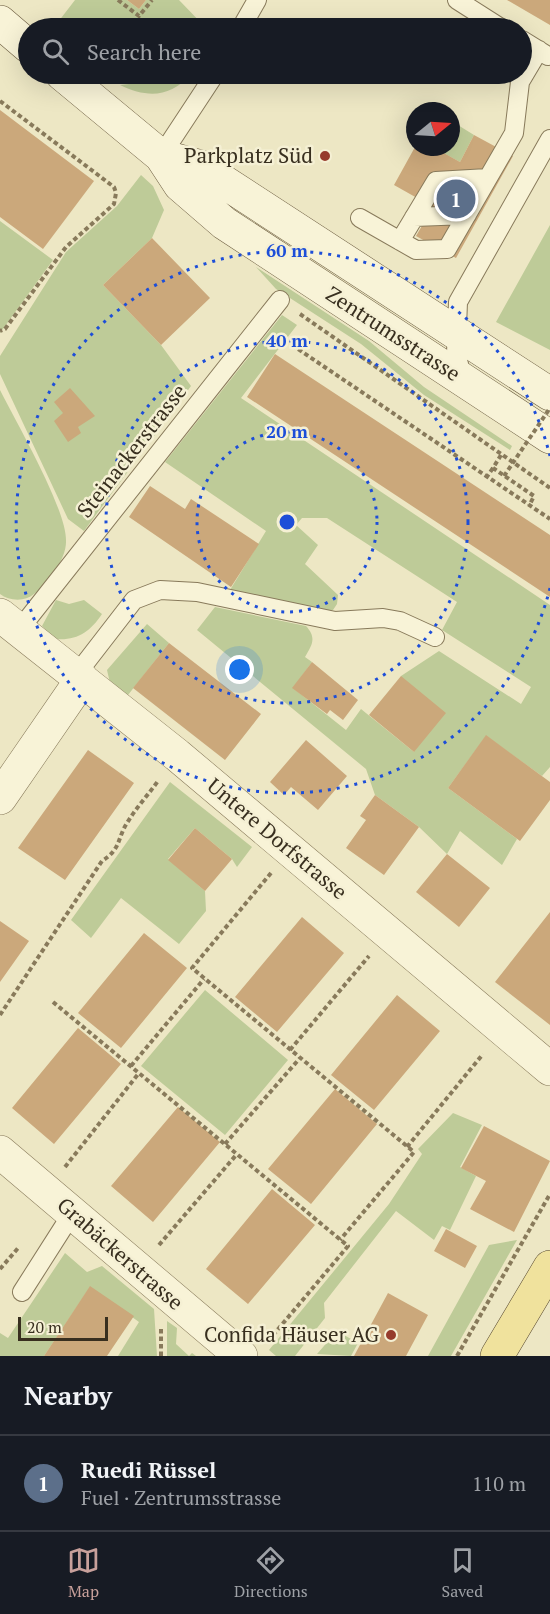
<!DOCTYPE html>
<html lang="en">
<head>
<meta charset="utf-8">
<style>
  :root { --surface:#171b24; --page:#242831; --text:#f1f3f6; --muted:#9ea1a6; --line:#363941; --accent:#c8a09b }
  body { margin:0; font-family:"PT Serif",serif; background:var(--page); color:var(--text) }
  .compass { position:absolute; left:406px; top:102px; width:54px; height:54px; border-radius:50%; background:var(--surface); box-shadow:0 6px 24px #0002; rotate:72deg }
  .scale { position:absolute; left:18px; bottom:15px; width:90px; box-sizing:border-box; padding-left:6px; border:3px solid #382f1f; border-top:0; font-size:16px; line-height:21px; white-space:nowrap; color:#382f1f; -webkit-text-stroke:4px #f5f0d4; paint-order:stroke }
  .you { position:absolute; left:240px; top:670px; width:21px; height:21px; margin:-15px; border:4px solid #fff; border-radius:50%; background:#1a73e8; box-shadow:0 0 0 9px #1a73e833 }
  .badge { display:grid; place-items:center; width:39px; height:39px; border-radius:50%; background:var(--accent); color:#fff; font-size:20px; font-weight:700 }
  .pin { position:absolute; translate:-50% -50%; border:3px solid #fff; box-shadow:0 2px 6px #0006 }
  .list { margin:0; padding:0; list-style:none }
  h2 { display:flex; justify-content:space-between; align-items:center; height:78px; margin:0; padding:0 24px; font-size:26px }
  h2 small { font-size:20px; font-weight:400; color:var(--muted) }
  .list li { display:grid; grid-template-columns:39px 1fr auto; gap:18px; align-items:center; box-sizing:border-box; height:96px; padding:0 24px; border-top:2px solid var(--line) }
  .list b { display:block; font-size:22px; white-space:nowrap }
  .list p { margin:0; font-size:20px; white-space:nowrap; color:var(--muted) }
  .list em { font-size:20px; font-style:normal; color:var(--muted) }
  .icon { flex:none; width:33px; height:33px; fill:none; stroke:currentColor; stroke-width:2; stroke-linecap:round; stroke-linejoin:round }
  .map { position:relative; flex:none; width:550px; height:1356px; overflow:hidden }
  .search { position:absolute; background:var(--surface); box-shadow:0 6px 24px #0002; left:18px; right:18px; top:18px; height:66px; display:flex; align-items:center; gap:15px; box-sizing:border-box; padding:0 21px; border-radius:33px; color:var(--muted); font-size:22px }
  .sheet { height:174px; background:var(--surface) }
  nav { display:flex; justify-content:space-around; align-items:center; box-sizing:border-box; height:84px; border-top:2px solid var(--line); background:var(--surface); font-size:16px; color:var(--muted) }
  nav a { display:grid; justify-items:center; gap:3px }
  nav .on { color:var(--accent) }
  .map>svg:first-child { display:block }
</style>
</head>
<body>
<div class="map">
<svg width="550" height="1356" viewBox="0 0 550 1356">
  <rect width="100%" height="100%" fill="#ede7c4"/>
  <path fill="#becb98" d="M 75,0 L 127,0 L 139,9 L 146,0 L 179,0 L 206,28 L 58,28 L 55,26 Z
    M 184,74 L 191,74 C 170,98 147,98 120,85 L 164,80 Z
    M 453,122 L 474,135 L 460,162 L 438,150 L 439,147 L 451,147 Z
    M 141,175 L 153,186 L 164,210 L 152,238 L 103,285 L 161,345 L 191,386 L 84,531 L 68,519 L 0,374 L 0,356 L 66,252 L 117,206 Z
    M 0,221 L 53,260 L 0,333 Z
    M 550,225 L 550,350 L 496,322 Z
    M 256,267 L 369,341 L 424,387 L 512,446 L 510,450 L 424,395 L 361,344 L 276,289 Z
    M 282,315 L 297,325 L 241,398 L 550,605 L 550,767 L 542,776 L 486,736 L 448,788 L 517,839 L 502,865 L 460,831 L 447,854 L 419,827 L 375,795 L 366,769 L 197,630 L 215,607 L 306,626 C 317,638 312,645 305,657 L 312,662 L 293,688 L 346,730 L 361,709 L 414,752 L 401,676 L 439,651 L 521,704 L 531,687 L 442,630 L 457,602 L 327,518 L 302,518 L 296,525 L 318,545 L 305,564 L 338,595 L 337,604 L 333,610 L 326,611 L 230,590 L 266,531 L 165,462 Z
    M 0,390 C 16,422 66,508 66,540 C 67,559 48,583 34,594 C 25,602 9,601 0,594 Z
    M 56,600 L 69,604 L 84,600 L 102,614 C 90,632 77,641 55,639 L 42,626 Z
    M 147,624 L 169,643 L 128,695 L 110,683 L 107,670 Z
    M 170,782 L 252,847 L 237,867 L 232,859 L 195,828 L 168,859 L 205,891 L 206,911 L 179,944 L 121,898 L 91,938 L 71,920 Z
    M 205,990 L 288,1060 L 225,1135 L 141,1066 Z
    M 453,1113 L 482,1125 L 460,1167 L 476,1176 L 450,1230 L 442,1226 L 434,1240 L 396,1211 L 324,1303 L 325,1318 L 295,1356 L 276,1356 L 269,1350 L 389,1204 L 422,1154 L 418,1149 Z
    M 517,1240 L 451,1356 L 428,1356 L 489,1245 Z
    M 65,1253 L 87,1272 L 102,1266 L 154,1309 L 157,1356 L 118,1356 L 139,1322 L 90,1287 L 44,1356 L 0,1356 L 0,1333 L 8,1338 Z
    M 167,1321 L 177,1328 L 176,1344 L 189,1356 L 192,1353 L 196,1356 L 167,1356 Z
    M 337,1331 L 358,1343 L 351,1356 L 317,1354 Z"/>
  <path fill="#cba87b" d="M 127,0 L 146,0 L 139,9 Z
    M 507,0 L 550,0 L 550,25 Z
    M 0,110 L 94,181 L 43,249 L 0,217 Z
    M 474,135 L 513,156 L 456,258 L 416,236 L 433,207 L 394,185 L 415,147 L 433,147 L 460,162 Z
    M 152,238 L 210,298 L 161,345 L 103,285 Z
    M 275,354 L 550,535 L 550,597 L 247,397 Z
    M 70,388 L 95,416 L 78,427 L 81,433 L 68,442 L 54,421 L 63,413 L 54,402 Z
    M 150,486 L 185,509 L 191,499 L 259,544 L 231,587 L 129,517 Z
    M 169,643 L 261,714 L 225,760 L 133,688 Z
    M 312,662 L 358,700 L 343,720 L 330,710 L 327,714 L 292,688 Z
    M 401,676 L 446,713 L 414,752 L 369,715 Z
    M 486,735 L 550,782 L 550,800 L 520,841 L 448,788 Z
    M 306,740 L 347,776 L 318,810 L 291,787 L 284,795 L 270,782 Z
    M 88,750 L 134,783 L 65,880 L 18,848 Z
    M 375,795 L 419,827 L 384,875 L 346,848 L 366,820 L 360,816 Z
    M 195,828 L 232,859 L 205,891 L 168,860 Z
    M 447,854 L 490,888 L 459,927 L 416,892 Z
    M 550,912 L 550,1025 L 495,982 Z
    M 302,917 L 344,953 L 277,1032 L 235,997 Z
    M 0,921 L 29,941 L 0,982 Z
    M 144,933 L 187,968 L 121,1048 L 78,1013 Z
    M 397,995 L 440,1031 L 374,1110 L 331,1075 Z
    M 78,1028 L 121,1064 L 54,1144 L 12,1108 Z
    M 335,1089 L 377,1124 L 311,1204 L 268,1169 Z
    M 178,1107 L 220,1142 L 153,1222 L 111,1186 Z
    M 484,1126 L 550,1161 L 514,1232 L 470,1209 L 486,1181 L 461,1168 Z
    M 272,1189 L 315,1225 L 248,1304 L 206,1269 Z
    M 446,1229 L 477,1246 L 465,1268 L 434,1251 Z
    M 90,1286 L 134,1316 L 107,1356 L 44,1356 Z
    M 388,1293 L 428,1315 L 406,1356 L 354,1356 Z"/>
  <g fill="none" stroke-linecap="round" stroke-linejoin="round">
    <g stroke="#887a5b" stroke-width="20">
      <path id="lane" d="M 457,0 L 501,28
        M 241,28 L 257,0
        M 522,40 L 548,56
        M 161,156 L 215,74
        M 414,217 L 467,215
        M 360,218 L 416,250 L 447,249 L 514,133 L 520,82 L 539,50
        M 400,241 L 436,181 L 488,178
        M 463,379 L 456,353 L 458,302 L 550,139
        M 19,630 L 280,300
        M 76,675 L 134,600 L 160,590 L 197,592 L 335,621 L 383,618 L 400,621 L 435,637
        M 22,1292 L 73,1212"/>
    </g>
    <g stroke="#887a5b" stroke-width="34">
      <path id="street" d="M 0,615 L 177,755 L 550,1069
        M 0,798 L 82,679
        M 0,1152 L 241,1356"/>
    </g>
    <g stroke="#6a5a3e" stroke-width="34">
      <path id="secondary" d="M 0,22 L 28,46
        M 62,74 L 161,156 L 180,185 L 224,223 L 550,437
        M 161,156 L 201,167 L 550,394"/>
    </g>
    <g stroke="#56472f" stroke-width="34">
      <path id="primary" d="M 497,1356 L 550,1267"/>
    </g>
    <path stroke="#887a5b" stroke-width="4" stroke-dasharray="4.5 3" stroke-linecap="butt" d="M 118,0 L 139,16 L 152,0
      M 0,101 L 114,187 L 116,193 L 114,204 L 66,247 L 5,329 L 0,331
      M 300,314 L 550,488
      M 292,345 L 550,519
      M 501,455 L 493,468 L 534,496 L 529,506
      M 486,478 L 493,468
      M 271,873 L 192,968 L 414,1152 L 340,1240
      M 53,1002 L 348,1246 L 269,1340
      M 0,1015 L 102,861 C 121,849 117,839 127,823 C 136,808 148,795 158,781
      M 290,1050 L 369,956
      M 131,1066 L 204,979
      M 225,1144 L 300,1058
      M 407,1147 L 483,1054
      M 65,1167 L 139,1073
      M 159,1245 L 237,1154
      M 0,1269 L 19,1247
      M 161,1329 L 161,1356
      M 457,1356 L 550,1194"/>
    <use href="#lane" stroke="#f8f3d7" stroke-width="18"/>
    <use href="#street" stroke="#f8f3d7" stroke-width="33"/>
    <use href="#secondary" stroke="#f8f3d7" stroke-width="33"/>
    <use href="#primary" stroke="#f0e29d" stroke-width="33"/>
    <path stroke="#887a5b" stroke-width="4" stroke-dasharray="4.5 3" stroke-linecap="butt" d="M 504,476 L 550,408"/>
  </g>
  <g fill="none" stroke="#1d4ed8" stroke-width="3" stroke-dasharray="3 6">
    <circle cx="287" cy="522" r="90"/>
    <circle cx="287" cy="522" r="181"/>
    <path d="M550 588A271 271 0 1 1 550 456"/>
  </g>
  <g fill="#963b2c" stroke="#f5f0d4" stroke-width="2">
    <circle cx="325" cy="156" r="6"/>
    <circle cx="391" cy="1335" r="6"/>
  </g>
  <g text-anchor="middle" stroke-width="5" stroke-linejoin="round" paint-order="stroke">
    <g font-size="21" fill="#382f1f" stroke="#f5f0d4" text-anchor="end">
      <text x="313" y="163">Parkplatz Süd</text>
      <text x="379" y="1342">Confida Häuser AG</text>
    </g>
    <g font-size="21" fill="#382f1f" stroke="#f5f0d4">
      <text transform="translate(393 334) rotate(33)" y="7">Zentrumsstrasse</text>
      <text transform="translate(132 451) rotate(-52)" y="7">Steinackerstrasse</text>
      <text transform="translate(277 839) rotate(40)" y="7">Untere Dorfstrasse</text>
      <text transform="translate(120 1254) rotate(41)" y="7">Grabäckerstrasse</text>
    </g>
  </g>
  <circle cx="287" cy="522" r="9" fill="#1d4ed8" stroke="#f5f0d4" stroke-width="3"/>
  <g font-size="18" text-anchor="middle" font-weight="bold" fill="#1d4ed8" stroke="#f5f0d4" stroke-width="5" stroke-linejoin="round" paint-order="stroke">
    <text x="287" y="257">60 m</text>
    <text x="287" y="347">40 m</text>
    <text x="287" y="438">20 m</text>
  </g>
</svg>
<svg class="compass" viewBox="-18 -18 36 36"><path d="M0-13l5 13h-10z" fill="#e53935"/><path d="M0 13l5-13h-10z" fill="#9ea1a6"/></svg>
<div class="scale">20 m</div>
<div class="you"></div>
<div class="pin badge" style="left:456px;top:199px;background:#5c6f8a">1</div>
<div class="search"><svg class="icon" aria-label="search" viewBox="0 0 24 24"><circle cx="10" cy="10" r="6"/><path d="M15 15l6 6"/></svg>Search here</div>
</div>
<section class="sheet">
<h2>Nearby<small></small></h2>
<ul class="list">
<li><span class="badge" style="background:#5c6f8a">1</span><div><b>Ruedi Rüssel</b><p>Fuel · Zentrumsstrasse</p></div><em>110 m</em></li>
</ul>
</section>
<nav>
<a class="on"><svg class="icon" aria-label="map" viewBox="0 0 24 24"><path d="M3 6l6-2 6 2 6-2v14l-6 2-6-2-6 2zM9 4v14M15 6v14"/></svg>Map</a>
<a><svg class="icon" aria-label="directions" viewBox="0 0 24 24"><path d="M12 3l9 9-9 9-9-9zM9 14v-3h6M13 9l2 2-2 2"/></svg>Directions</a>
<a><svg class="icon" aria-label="saved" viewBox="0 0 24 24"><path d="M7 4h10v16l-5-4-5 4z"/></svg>Saved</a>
</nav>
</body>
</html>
